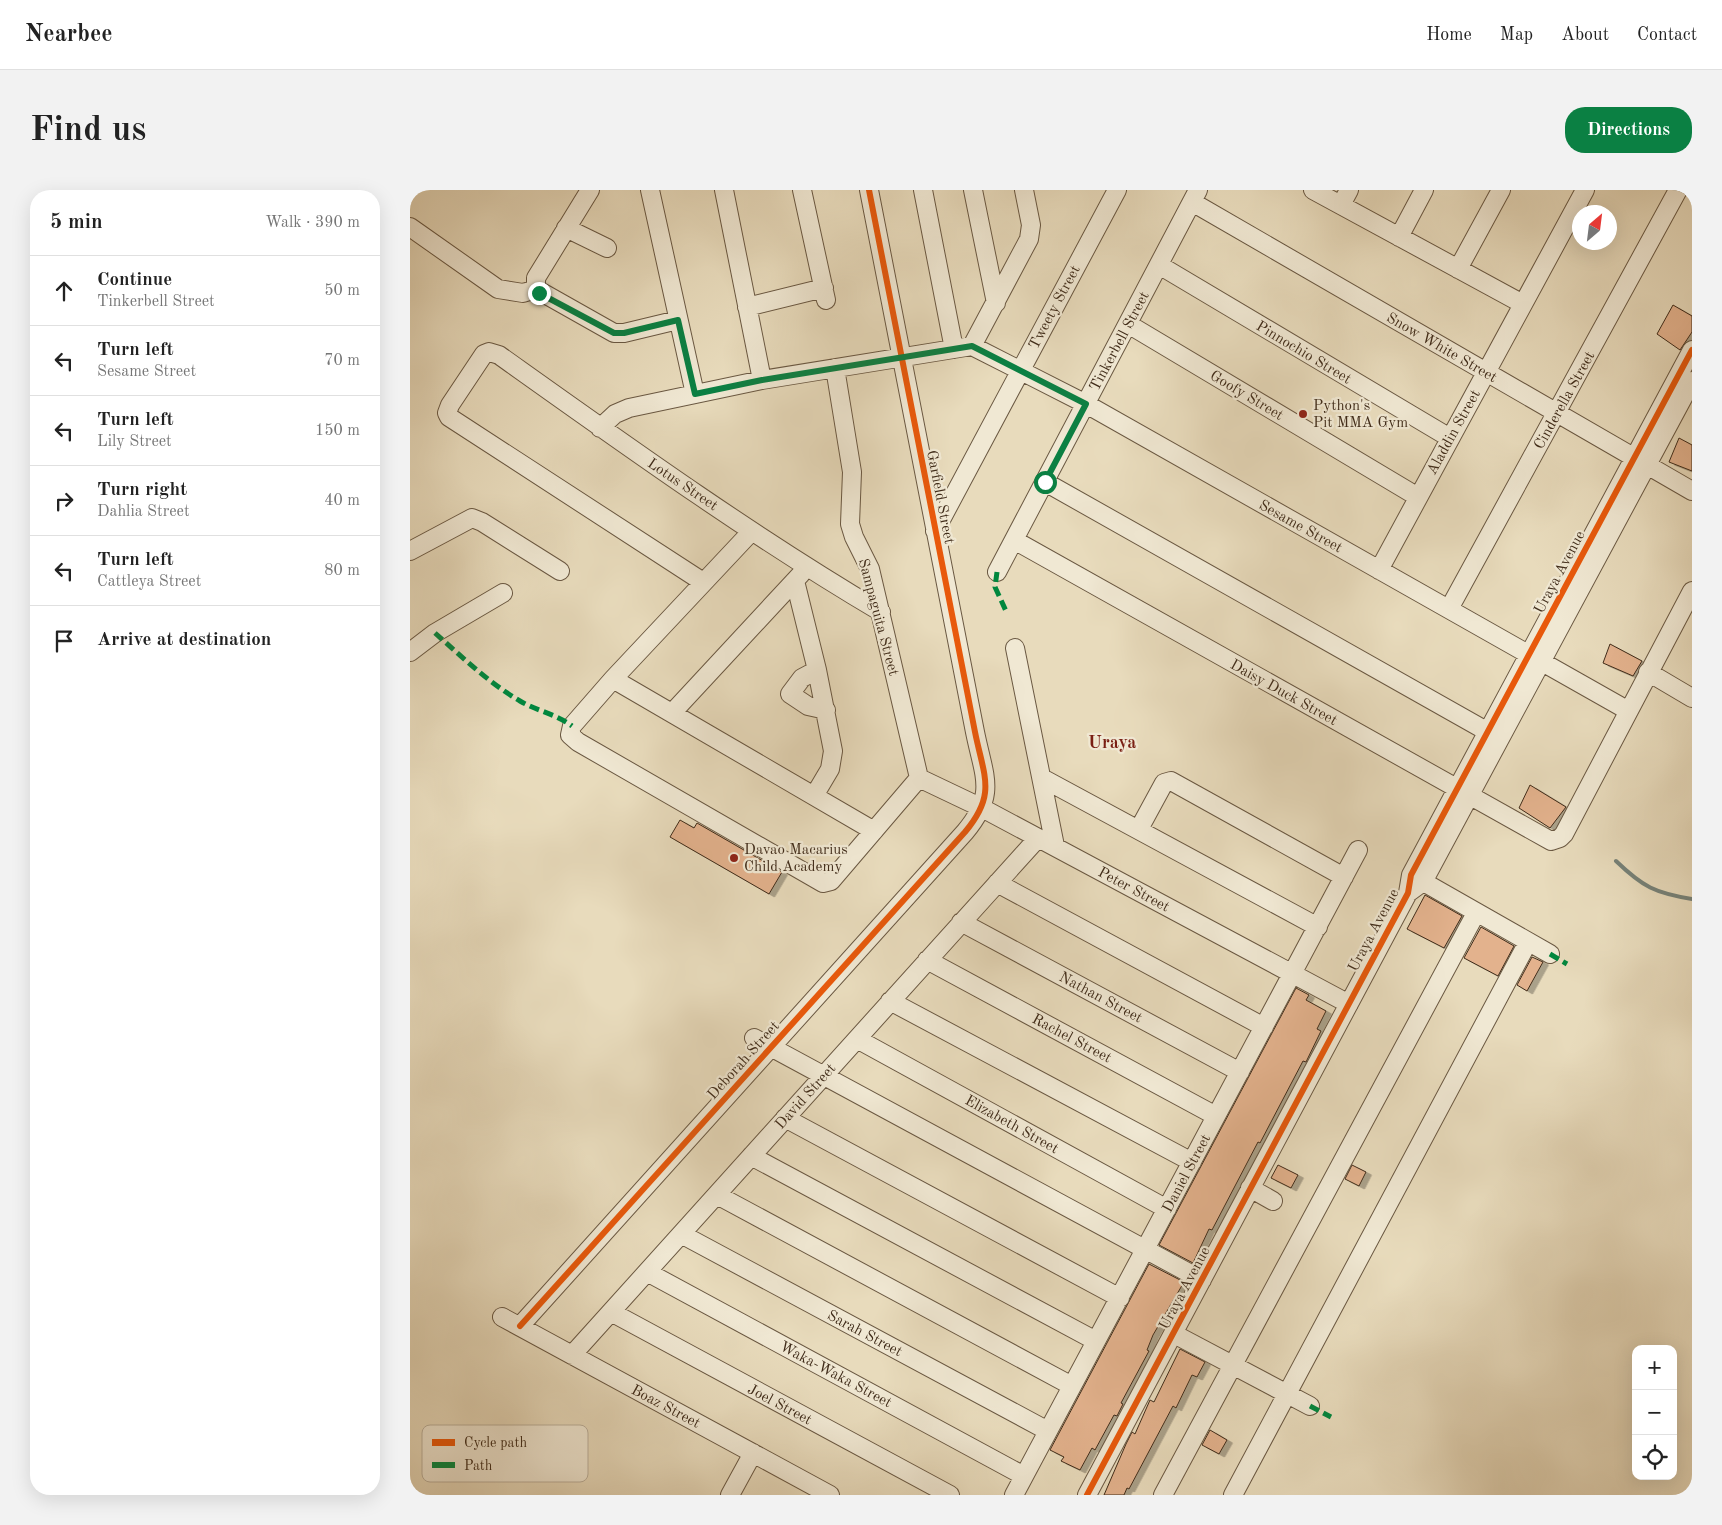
<!DOCTYPE html>
<html lang="en">
<head>
<meta charset="utf-8">
<style>
  :root { --surface:#fff; --page:#f2f2f2; --text:#222; --muted:#767676; --line:#e0e0e0; --accent:#0b8043 }
  body { margin:0; font-family:"Old Standard TT",serif; background:var(--page); color:var(--text) }
  .controls { position:absolute; right:15px; bottom:15px; display:grid; overflow:hidden; border-radius:10px; box-shadow:0 5px 20px #0002 }
  .controls button { width:45px; height:45px; display:grid; place-items:center; padding:0; border:0; border-bottom:1px solid var(--line); background:var(--surface); color:var(--text); font:25px sans-serif }
  .compass { position:absolute; left:1162px; top:15px; width:45px; height:45px; border-radius:50%; background:var(--surface); box-shadow:0 5px 20px #0002; rotate:28deg }
  .stop { position:absolute; width:15px; height:15px; margin:-11px; border:4px solid #0b8043; border-radius:50%; background:#fff }
  .stop.end { background:#0b8043; border-color:#fff; box-shadow:0 1px 5px #0008 }
  .list { margin:0; padding:0; list-style:none }
  h2 { display:flex; justify-content:space-between; align-items:center; height:65px; margin:0; padding:0 20px; font-size:21px }
  h2 small { font-size:16px; font-weight:400; color:var(--muted) }
  .list li { display:grid; grid-template-columns:32px 1fr auto; gap:15px; align-items:center; box-sizing:border-box; height:70px; padding:0 20px; border-top:1px solid var(--line) }
  .list b { display:block; font-size:19px; white-space:nowrap }
  .list p { margin:0; font-size:16px; white-space:nowrap; color:var(--muted) }
  .list em { font-size:16px; font-style:normal; color:var(--muted) }
  .icon { flex:none; width:28px; height:28px; fill:none; stroke:currentColor; stroke-width:2; stroke-linecap:round; stroke-linejoin:round }
  .map { position:relative; flex:none; width:1282px; height:1305px; overflow:hidden; border-radius:20px }
  header { display:flex; align-items:center; gap:30px; box-sizing:border-box; height:70px; padding:0 25px; background:var(--surface); border-bottom:1px solid var(--line) }
  header strong { font-size:24px }
  nav { display:flex; gap:28px; margin-inline-start:auto; font-size:18px }
  .intro { display:flex; align-items:center; justify-content:space-between; box-sizing:border-box; height:120px; padding:0 30px }
  h1 { margin:0; font-size:35px }
  .button { padding:12px 22px; border-radius:20px; background:var(--accent); color:#fff; font-size:18px; font-weight:700 }
  main { display:flex; gap:30px; padding:0 30px }
  aside { flex:1; background:var(--surface); border-radius:20px; box-shadow:0 5px 20px #0002 }
  .map>svg:first-child { display:block }
</style>
</head>
<body>
<header>
<strong>Nearbee</strong>
<nav><a>Home</a><a>Map</a><a>About</a><a>Contact</a></nav>
</header>
<div class="intro"><h1>Find us</h1><a class="button">Directions</a></div>
<main>
<aside>
<h2>5 min<small>Walk · 390 m</small></h2>
<ul class="list">
<li><svg class="icon" aria-label="ahead" viewBox="0 0 24 24"><path d="M12 20V5M6 11l6-6 6 6"/></svg><div><b>Continue</b><p>Tinkerbell Street</p></div><em>50 m</em></li>
<li><svg class="icon" aria-label="left" viewBox="0 0 24 24"><path d="M17 20v-9H6M10 6l-5 5 5 5"/></svg><div><b>Turn left</b><p>Sesame Street</p></div><em>70 m</em></li>
<li><svg class="icon" aria-label="left" viewBox="0 0 24 24"><path d="M17 20v-9H6M10 6l-5 5 5 5"/></svg><div><b>Turn left</b><p>Lily Street</p></div><em>150 m</em></li>
<li><svg class="icon" aria-label="right" viewBox="0 0 24 24"><path d="M7 20v-9h11M14 6l5 5-5 5"/></svg><div><b>Turn right</b><p>Dahlia Street</p></div><em>40 m</em></li>
<li><svg class="icon" aria-label="left" viewBox="0 0 24 24"><path d="M17 20v-9H6M10 6l-5 5 5 5"/></svg><div><b>Turn left</b><p>Cattleya Street</p></div><em>80 m</em></li>
<li><svg class="icon" aria-label="arrive" viewBox="0 0 24 24"><path d="M6 21V4h12l-3 4 3 4H6"/></svg><div><b>Arrive at destination</b></div></li>
</ul>
</aside>
<div class="map">
<svg width="1282" height="1305" viewBox="0 0 1282 1305">
  <defs>
    <filter id="shadow"><feDropShadow dx="5.5" dy="3" stdDeviation="0" flood-color="#0004"/></filter>
  </defs>
  <rect width="100%" height="100%" fill="#e8dbbc"/>
  <filter id="stains"><feTurbulence type="fractalNoise" baseFrequency=".004" numOctaves="4"/><feColorMatrix values="0 0 0 0 .2 0 0 0 0 .09 0 0 0 0 .02 0 0 0 .5 -.17"/></filter>
  <radialGradient id="worn" r=".72"><stop offset=".6" stop-color="#630" stop-opacity="0"/><stop offset="1" stop-color="#630" stop-opacity=".3"/></radialGradient>
  <g fill="none" stroke-linecap="round" stroke-linejoin="round">
    <path stroke="#758178" stroke-width="4" d="M 1206,671 C 1233,697 1245,703 1282,709"/>
  </g>
  <path fill="#e3b28d" stroke="#402c1a" filter="url(#shadow)" d="M 1263,115 L 1282,126 L 1282,142 L 1270,160 L 1247,144 Z
    M 1269,248 L 1282,255 L 1282,281 L 1259,272 Z
    M 1200,454 L 1232,471 L 1223,486 L 1193,473 Z
    M 1120,595 L 1156,617 L 1140,638 L 1109,618 Z
    M 270,630 L 284,638 L 287,633 L 372,682 L 359,704 L 260,647 Z
    M 1015,705 L 1052,726 L 1034,758 L 997,739 Z
    M 1071,737 L 1104,756 L 1088,786 L 1054,768 Z
    M 1122,767 L 1133,772 L 1117,801 L 1107,795 Z
    M 886,798 L 899,805 L 896,810 L 916,821 L 907,839 L 911,841 L 896,872 L 893,871 L 850,953 L 848,952 L 802,1040 L 799,1039 L 783,1073 L 749,1055 Z
    M 868,975 L 888,985 L 881,998 L 861,988 Z
    M 942,975 L 956,982 L 949,996 L 935,989 Z
    M 739,1074 L 774,1092 L 743,1145 L 737,1160 L 739,1161 L 711,1213 L 713,1214 L 707,1226 L 704,1225 L 685,1260 L 682,1258 L 670,1280 L 651,1271 L 654,1267 L 640,1260 Z
    M 770,1159 L 795,1172 L 787,1187 L 782,1185 L 766,1218 L 763,1216 L 719,1299 L 717,1298 L 714,1305 L 694,1305 L 716,1254 L 722,1242 L 725,1244 L 740,1210 L 744,1212 Z
    M 800,1240 L 817,1250 L 809,1264 L 792,1255 Z"/>
  <g fill="none" stroke-linecap="round" stroke-linejoin="round">
    <g stroke="#6a5842" stroke-width="20">
      <path id="minor" d="M 240,0 L 285,204
        M 314,0 L 352,190
        M 392,0 L 416,110
        M 513,0 L 544,159
        M 563,0 L 586,113
        M 903,0 L 1113,114
        M 782,12 L 1282,301
        M 931,15 L 939,0
        M 0,37 L 88,99 L 113,103 L 126,99
        M 156,38 L 197,58
        M 989,47 L 1014,0
        M 749,75 L 1040,248
        M 1048,79 L 1091,0
        M 126,99 L 204,143 L 214,143 L 268,130
        M 126,99 L 126,88 L 180,0
        M 337,117 L 414,98
        M 718,134 L 1008,307
        M 562,156 L 676,214 L 1217,520
        M 562,156 L 619,49 L 621,35 L 614,0
        M 425,178 L 442,282 L 440,334 L 444,347 L 460,379 L 509,588
        M 190,238 L 205,224 L 219,218 L 352,190 L 562,156
        M 635,292 L 1087,547
        M 342,341 L 203,489 L 162,536 L 160,545 L 168,552 L 413,693 L 421,691 L 509,588
        M 525,341 L 707,0
        M 604,350 L 1141,651 L 1150,648 L 1154,644 L 1282,401
        M 0,361 L 62,328 L 72,332 L 150,381
        M 969,380 L 1175,0
        M 587,382 L 788,0
        M 385,391 L 407,480 L 423,561 L 420,579 L 404,606
        M 293,392 L 39,227 L 37,223 L 40,215 L 74,164 L 79,162 L 89,165 C 214,254 339,344 471,422
        M 1039,419 L 1268,0
        M 605,458 L 645,656
        M 0,462 L 25,443 L 93,403
        M 407,480 L 392,488 L 380,504 L 398,516 L 416,520
        M 1238,482 L 1282,508
        M 203,489 L 464,641
        M 262,523 L 391,384
        M 509,588 L 572,618 L 939,814
        M 632,588 L 908,737
        M 729,639 L 754,593 L 761,591 L 934,687
        M 1003,686 L 1140,764
        M 587,693 L 854,837
        M 998,703 L 1013,692 L 1282,191
        M 551,732 L 830,882
        M 517,770 L 806,926
        M 480,811 L 782,972
        M 344,848 L 792,1090
        M 447,849 L 757,1019
        M 375,928 L 710,1108
        M 341,966 L 686,1151
        M 840,998 L 863,1011
        M 307,1005 L 662,1196
        M 271,1044 L 638,1241
        M 237,1082 L 614,1286
        M 201,1122 L 540,1305
        M 92,1127 L 420,1305
        M 110,1136 L 555,642 C 587,604 574,587 565,542 L 459,0
        M 764,1144 L 900,1216
        M 162,1165 L 628,648
        M 320,1305 L 343,1263
        M 604,1305 L 948,660
        M 677,1305 L 998,703 L 1001,685 L 1282,160
        M 753,1305 L 1066,723
        M 823,1305 L 1118,752"/>
    </g>
    <use href="#minor" stroke="#f0e8d3" stroke-width="18"/>
    <path stroke="#00873e" stroke-width="5" stroke-dasharray="10 5" stroke-linecap="butt" d="M 587,382 L 585,397 L 596,421
      M 25,443 C 52,467 79,493 110,511 C 127,521 146,524 162,536
      M 1140,764 L 1157,774
      M 900,1216 L 921,1227"/>
    <g stroke="#f0e8d3" stroke-width="9">
      <path id="cycleway" d="M 110,1136 L 555,642 C 587,604 574,587 565,542 L 459,0
        M 677,1305 L 998,703 L 1001,685 L 1282,160"/>
    </g>
    <use href="#cycleway" stroke="#e8590c" stroke-width="6"/>
  </g>
  <g fill="none" stroke-linecap="round" stroke-linejoin="round">
    <path stroke="#0b8043" stroke-width="6" d="M 129,103 L 204,143 L 214,143 L 268,130 L 285,204 L 352,190 L 562,156 L 676,214 L 635,292"/>
  </g>
  <g fill="#8f2418" stroke="#f0e8d3" stroke-width="2">
    <circle cx="893" cy="224" r="5"/>
    <circle cx="324" cy="668" r="5"/>
  </g>
  <g text-anchor="middle" stroke-width="4.5" stroke-linejoin="round" paint-order="stroke">
    <g font-size="15" fill="#402c1a" stroke="#f0e8d3">
      <text transform="translate(644 117) rotate(-62)" y="5">Tweety Street</text>
      <text transform="translate(709 151) rotate(-62)" y="5">Tinkerbell Street</text>
      <text transform="translate(1032 157) rotate(30)" y="5">Snow White Street</text>
      <text transform="translate(894 162) rotate(31)" y="5">Pinnochio Street</text>
      <text transform="translate(837 205) rotate(31)" y="5">Goofy Street</text>
      <text transform="translate(1154 210) rotate(-61)" y="5">Cinderella Street</text>
      <text transform="translate(1043 242) rotate(-61)" y="5">Aladdin Street</text>
      <text transform="translate(273 294) rotate(34)" y="5">Lotus Street</text>
      <text transform="translate(531 307) rotate(79)" y="5">Garfield Street</text>
      <text transform="translate(891 336) rotate(29)" y="5">Sesame Street</text>
      <text transform="translate(1149 382) rotate(-62)" y="5">Uraya Avenue</text>
      <text transform="translate(469 427) rotate(75)" y="5">Sampaguita Street</text>
      <text transform="translate(874 502) rotate(29)" y="5">Daisy Duck Street</text>
      <text transform="translate(724 699) rotate(28)" y="5">Peter Street</text>
      <text transform="translate(963 740) rotate(-62)" y="5">Uraya Avenue</text>
      <text transform="translate(691 807) rotate(28)" y="5">Nathan Street</text>
      <text transform="translate(662 848) rotate(28)" y="5">Rachel Street</text>
      <text transform="translate(333 870) rotate(-48)" y="5">Deborah Street</text>
      <text transform="translate(395 906) rotate(-48)" y="5">David Street</text>
      <text transform="translate(602 934) rotate(29)" y="5">Elizabeth Street</text>
      <text transform="translate(776 983) rotate(-62)" y="5">Daniel Street</text>
      <text transform="translate(774 1098) rotate(-62)" y="5">Uraya Avenue</text>
      <text transform="translate(455 1143) rotate(28)" y="5">Sarah Street</text>
      <text transform="translate(426 1184) rotate(28)" y="5">Waka-Waka Street</text>
      <text transform="translate(370 1214) rotate(28)" y="5">Joel Street</text>
      <text transform="translate(256 1216) rotate(28)" y="5">Boaz Street</text>
    </g>
    <g font-size="15" fill="#402c1a" stroke="#f0e8d3" text-anchor="start">
      <text x="903" y="220">Python's<tspan x="903" dy="17">Pit MMA Gym</tspan></text>
      <text x="334" y="664">Davao Macarius<tspan x="334" dy="17">Child Academy</tspan></text>
    </g>
    <g font-size="18" font-weight="bold" fill="#7a1f14" stroke="#f0e8d3">
      <text x="702" y="558">Uraya</text>
    </g>
  </g>
  <rect x="12" y="1235" width="166" height="57" rx="8" fill="#f0e8d3" stroke="#bbb09c" stroke-width="1"/>
  <rect x="22" y="1249" width="23" height="7" fill="#e8590c"/>
  <rect x="22" y="1272" width="23" height="6" fill="#00873e"/>
  <g font-size="14" fill="#402c1a">
    <text x="54" y="1257">Cycle path</text>
    <text x="54" y="1280">Path</text>
  </g>
  <rect width="100%" height="100%" filter="url(#stains)"/>
  <rect width="100%" height="100%" fill="url(#worn)"/>
</svg>
<div class="controls">
<button>+</button>
<button>−</button>
<button><svg class="icon" aria-label="locate" viewBox="0 0 24 24"><circle cx="12" cy="12" r="6"/><path d="M12 2v4M12 18v4M2 12h4M18 12h4"/></svg></button>
</div>
<svg class="compass" viewBox="-18 -18 36 36"><path d="M0-13l5 13h-10z" fill="#e53935"/><path d="M0 13l5-13h-10z" fill="#767676"/></svg>
<div class="stop" style="left:635px;top:292px"></div>
<div class="stop end" style="left:129px;top:103px"></div>
</div>
</main>
</body>
</html>
